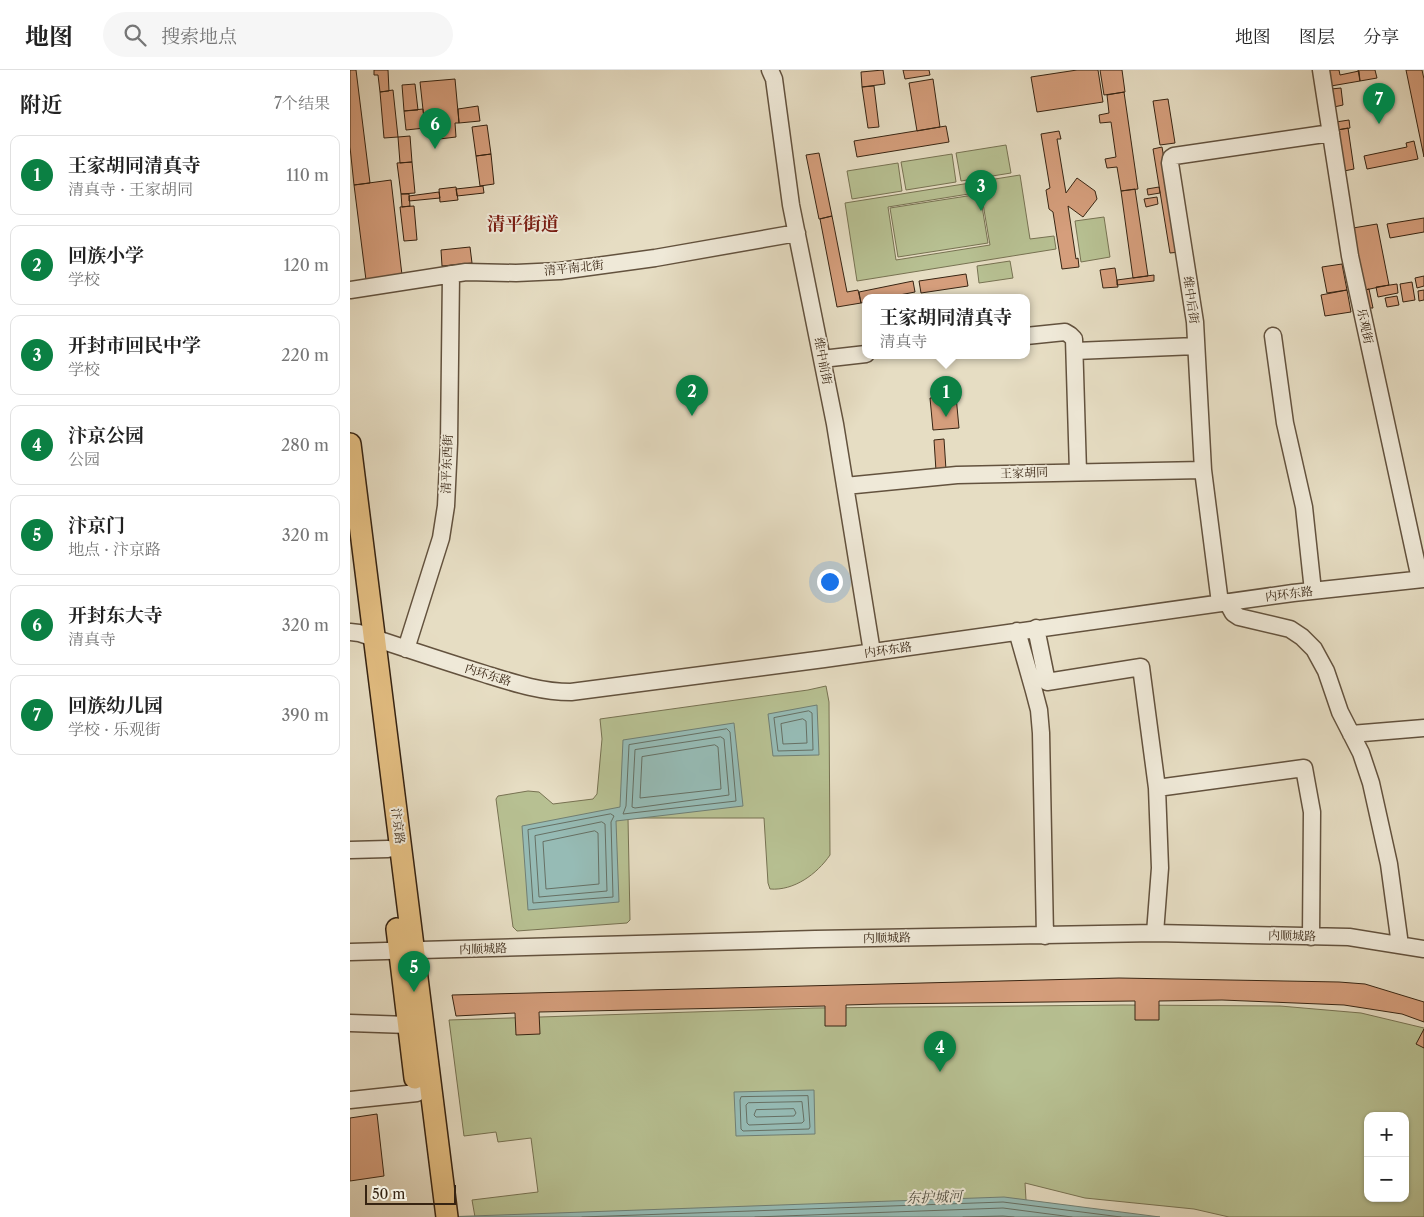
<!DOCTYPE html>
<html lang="zh">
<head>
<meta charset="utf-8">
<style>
  :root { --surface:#fff; --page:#f6f6f6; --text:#222; --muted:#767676; --line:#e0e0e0; --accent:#0b8043 }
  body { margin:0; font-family:"Libre Caslon Text","Noto Serif SC",serif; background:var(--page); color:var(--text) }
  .controls { position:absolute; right:15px; bottom:15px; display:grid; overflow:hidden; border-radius:10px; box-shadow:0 1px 4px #0004 }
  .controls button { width:45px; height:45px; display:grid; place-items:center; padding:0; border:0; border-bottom:1px solid var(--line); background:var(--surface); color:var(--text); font:25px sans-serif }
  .scale { position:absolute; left:15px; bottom:12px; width:91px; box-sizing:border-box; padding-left:5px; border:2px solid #372412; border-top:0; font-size:14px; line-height:18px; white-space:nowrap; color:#372412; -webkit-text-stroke:4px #efe9d8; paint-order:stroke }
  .you { position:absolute; left:479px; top:511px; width:18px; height:18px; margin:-12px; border:4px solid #fff; border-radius:50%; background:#1a73e8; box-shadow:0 0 0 8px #1a73e833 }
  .badge { display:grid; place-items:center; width:32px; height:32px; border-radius:50%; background:var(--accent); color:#fff; font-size:16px; font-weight:700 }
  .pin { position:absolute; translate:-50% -41px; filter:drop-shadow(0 1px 2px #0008) }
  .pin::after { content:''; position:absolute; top:26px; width:18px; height:15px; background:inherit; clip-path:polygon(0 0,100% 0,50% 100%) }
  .popup { position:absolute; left:512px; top:224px; width:168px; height:65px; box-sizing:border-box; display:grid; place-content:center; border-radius:10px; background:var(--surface); filter:drop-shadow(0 1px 4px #0005); font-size:16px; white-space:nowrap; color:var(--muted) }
  .popup b { font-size:19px; color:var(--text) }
  .popup::after { content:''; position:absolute; left:50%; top:100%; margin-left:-10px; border:10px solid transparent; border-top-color:var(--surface) }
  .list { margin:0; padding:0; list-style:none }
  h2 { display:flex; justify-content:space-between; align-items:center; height:65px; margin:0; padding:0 20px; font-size:21px }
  h2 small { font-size:16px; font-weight:400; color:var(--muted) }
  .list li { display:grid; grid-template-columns:32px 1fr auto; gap:15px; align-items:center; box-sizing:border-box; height:80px; margin:0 10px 10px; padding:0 10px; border:1px solid var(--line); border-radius:10px }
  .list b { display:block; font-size:19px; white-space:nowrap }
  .list p { margin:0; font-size:16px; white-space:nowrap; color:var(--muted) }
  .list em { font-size:16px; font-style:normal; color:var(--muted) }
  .icon { flex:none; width:28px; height:28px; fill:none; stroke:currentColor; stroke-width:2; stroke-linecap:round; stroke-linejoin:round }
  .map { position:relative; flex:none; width:1074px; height:1147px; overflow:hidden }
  header { display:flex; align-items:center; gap:30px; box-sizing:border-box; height:70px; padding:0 25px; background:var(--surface); border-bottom:1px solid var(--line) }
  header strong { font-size:24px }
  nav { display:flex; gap:28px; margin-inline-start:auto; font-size:18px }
  .search { width:350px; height:45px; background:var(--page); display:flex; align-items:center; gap:12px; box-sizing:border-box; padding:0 18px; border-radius:28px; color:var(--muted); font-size:19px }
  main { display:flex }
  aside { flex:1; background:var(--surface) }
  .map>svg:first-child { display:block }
</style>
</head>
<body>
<header>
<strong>地图</strong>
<div class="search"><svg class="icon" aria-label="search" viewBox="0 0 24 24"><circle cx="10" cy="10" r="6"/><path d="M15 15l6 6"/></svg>搜索地点</div>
<nav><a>地图</a><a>图层</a><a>分享</a></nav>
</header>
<main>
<aside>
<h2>附近<small>7个结果</small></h2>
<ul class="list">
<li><span class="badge">1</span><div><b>王家胡同清真寺</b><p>清真寺 · 王家胡同</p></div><em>110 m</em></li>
<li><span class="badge">2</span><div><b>回族小学</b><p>学校</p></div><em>120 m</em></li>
<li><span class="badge">3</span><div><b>开封市回民中学</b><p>学校</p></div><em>220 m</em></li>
<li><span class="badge">4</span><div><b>汴京公园</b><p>公园</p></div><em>280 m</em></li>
<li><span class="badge">5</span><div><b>汴京门</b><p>地点 · 汴京路</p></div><em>320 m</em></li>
<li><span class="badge">6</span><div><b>开封东大寺</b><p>清真寺</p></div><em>320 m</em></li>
<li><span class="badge">7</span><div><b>回族幼儿园</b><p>学校 · 乐观街</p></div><em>390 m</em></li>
</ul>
</aside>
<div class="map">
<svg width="1074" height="1147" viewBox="0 0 1074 1147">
  <rect width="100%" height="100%" fill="#e6ddc3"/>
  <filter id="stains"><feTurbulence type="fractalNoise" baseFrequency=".004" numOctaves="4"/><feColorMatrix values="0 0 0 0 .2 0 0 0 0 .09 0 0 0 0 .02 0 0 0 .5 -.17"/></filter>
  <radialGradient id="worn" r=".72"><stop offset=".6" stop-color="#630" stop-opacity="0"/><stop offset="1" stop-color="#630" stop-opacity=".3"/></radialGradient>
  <path fill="#b7c092" stroke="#777252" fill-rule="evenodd" d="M 656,75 L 661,103 L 611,111 L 606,83 Z
    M 602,84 L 606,112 L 556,120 L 551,92 Z
    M 548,93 L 552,121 L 502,129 L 497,101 Z
    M 670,105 L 680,169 L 704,166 L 706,179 L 507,211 L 495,133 ZM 631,122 L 640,175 L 546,190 L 538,137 Z
    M 630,124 L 638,173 L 548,187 L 540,138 Z
    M 754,147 L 760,187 L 731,192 L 725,151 Z
    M 660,191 L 663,208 L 629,213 L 627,196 Z
    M 476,616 L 479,632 L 480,785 C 467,804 444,821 420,819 L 418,813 L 414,748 L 278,748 L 280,850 L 277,853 L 167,861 L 163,857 L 146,729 L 148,726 L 178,721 L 189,722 L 203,734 L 243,729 L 247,724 L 252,669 L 250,649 L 458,620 Z
    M 773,935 L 930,936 L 1011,943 L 1074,958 L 1074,1147 L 879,1147 L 844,1139 L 735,1128 L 675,1113 L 677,1147 L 125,1147 L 122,1130 L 188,1122 L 181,1068 L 148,1072 L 146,1062 L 114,1066 L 99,950 L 464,938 ZM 1018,1046 L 1055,1046 L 1055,1128 L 1018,1128 Z"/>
  <path fill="#96bbb5" stroke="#707f74" d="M 467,635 L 469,685 L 423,686 L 418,644 Z
    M 384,653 L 393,736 L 266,751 L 269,832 L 178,840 L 172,756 L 270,737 L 273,670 Z
    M 464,1020 L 465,1064 L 386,1066 L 384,1022 Z
    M 654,1127 L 810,1147 L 94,1147 Z"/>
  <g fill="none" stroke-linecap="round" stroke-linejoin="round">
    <path stroke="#667064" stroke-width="1" d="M 459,641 L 462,643 L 463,680 L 428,681 L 424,648 Z
      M 453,649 L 456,651 L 457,673 L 433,674 L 431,654 Z
      M 377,659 L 380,662 L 386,731 L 273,744 L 276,736 L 279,675 Z
      M 371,667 L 374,669 L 379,725 L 285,738 L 282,737 L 285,680 Z
      M 365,675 L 368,677 L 371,719 L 290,728 L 292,687 Z
      M 261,744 L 264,746 L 261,752 L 263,827 L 183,833 L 178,760 Z
      M 252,752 L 255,754 L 257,821 L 189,827 L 185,766 Z
      M 245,761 L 248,763 L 249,814 L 196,819 L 193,772 Z
      M 458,1026 L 460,1057 L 459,1059 L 393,1061 L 391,1059 L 390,1030 L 391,1027 Z
      M 452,1032 L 454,1051 L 452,1053 L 399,1055 L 397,1053 L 396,1035 L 398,1033 Z
      M 444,1039 L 446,1043 L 444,1046 L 406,1047 L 404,1045 L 406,1040 Z
      M 232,1147 L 653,1132 L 771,1147
      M 405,1147 L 653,1138 L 722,1147
      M 613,1147 L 653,1146 L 664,1147"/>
  </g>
  <path fill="#d59e7c" stroke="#372412" d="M 0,0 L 6,0 L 20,113 L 4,115 L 0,77 Z
    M 24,0 L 38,0 L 39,21 L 30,22 L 28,5 L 24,5 Z
    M 533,0 L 535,14 L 512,17 L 511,2 Z
    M 553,0 L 579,0 L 580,5 L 555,9 Z
    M 727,0 L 748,0 L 753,32 L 687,42 L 681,7 Z
    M 750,0 L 772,0 L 775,22 L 754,25 Z
    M 978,0 L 989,0 L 990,5 L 1009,1 L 1010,11 L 981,16 Z
    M 1008,0 L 1025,0 L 1027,8 L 1010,11 Z
    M 1056,0 L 1072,0 L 1074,9 L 1074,87 Z
    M 105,9 L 109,53 L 105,53 L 106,67 L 81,70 L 79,57 L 75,58 L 70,12 Z
    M 583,9 L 590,57 L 567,61 L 559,13 Z
    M 65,14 L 68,40 L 54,41 L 52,15 Z
    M 524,16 L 529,57 L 518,58 L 512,17 Z
    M 991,18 L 993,35 L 984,37 L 981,19 Z
    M 43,20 L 48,67 L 34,68 L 30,22 Z
    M 774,22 L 788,119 L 771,121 L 767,97 L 757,98 L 755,89 L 766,87 L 761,52 L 750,53 L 749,45 L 759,43 L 757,25 Z
    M 818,29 L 825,73 L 810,75 L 803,31 Z
    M 128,36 L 130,51 L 109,53 L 108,39 Z
    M 73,39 L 75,58 L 56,60 L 54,41 Z
    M 999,50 L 1000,58 L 987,60 L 986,52 Z
    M 137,55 L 141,84 L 126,86 L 122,57 Z
    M 596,56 L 599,72 L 507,87 L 504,71 Z
    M 998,58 L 1004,99 L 994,101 L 987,60 Z
    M 709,61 L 711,69 L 707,69 L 716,123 L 727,108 L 745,121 L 747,129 L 733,147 L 718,136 L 726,189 L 728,188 L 729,197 L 712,199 L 703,142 L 699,139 L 696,120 L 700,118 L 691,64 Z
    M 60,66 L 62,92 L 50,93 L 48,67 Z
    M 1064,71 L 1068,89 L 1017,99 L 1014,86 L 1057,77 L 1056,73 Z
    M 812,77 L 830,182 L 820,183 L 803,79 Z
    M 469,83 L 482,146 L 469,149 L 456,85 Z
    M 141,84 L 144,114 L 130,116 L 126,86 Z
    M 62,92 L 65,123 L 51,124 L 47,93 Z
    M 41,110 L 52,205 L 16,210 L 4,115 Z
    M 133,116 L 134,123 L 107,126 L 106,119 Z
    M 106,117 L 108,130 L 90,132 L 89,119 Z
    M 809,117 L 810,123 L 798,125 L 797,119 Z
    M 785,119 L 798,206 L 783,208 L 771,121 Z
    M 89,122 L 90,128 L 59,131 L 59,126 Z
    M 51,124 L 59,124 L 60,136 L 52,137 Z
    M 807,127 L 808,134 L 796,137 L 794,129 Z
    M 64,136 L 67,170 L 54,171 L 50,137 Z
    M 482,146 L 497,222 L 508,220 L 511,233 L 487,237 L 470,149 Z
    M 1074,148 L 1074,162 L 1040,168 L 1037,154 Z
    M 1027,154 L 1039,215 L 1015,220 L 1003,158 Z
    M 120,177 L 122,193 L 92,196 L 91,180 Z
    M 992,194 L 997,220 L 977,223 L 972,197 Z
    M 765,198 L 768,217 L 753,218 L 750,200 Z
    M 616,204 L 618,216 L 571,223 L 569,211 Z
    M 804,205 L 804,211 L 767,215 L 767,210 Z
    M 1074,206 L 1074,216 L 1067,218 L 1065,208 Z
    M 563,211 L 565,222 L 534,228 L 516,228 L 516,232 L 511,233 L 509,222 Z
    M 1062,212 L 1065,230 L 1053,232 L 1050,214 Z
    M 1047,214 L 1048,223 L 1028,227 L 1026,217 Z
    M 1019,219 L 1023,238 L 1018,238 L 1015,220 Z
    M 997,220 L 1001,242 L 975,246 L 971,225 Z
    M 1074,220 L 1074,230 L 1069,231 L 1068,221 Z
    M 1047,226 L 1049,235 L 1037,237 L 1035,228 Z
    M 606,326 L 609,358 L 583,360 L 580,328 Z
    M 594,369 L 596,400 L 586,401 L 584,370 Z
    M 769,908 L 989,912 L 1015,914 L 1074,932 L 1074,952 L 1052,944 L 994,935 L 872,930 L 809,931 L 809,950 L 785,950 L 785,931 L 531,934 L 496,935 L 496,956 L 475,956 L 475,936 L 189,942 L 190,964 L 166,965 L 165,943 L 106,946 L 102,925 Z
    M 1074,959 L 1074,978 L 1066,974 Z
    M 27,1044 L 34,1106 L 0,1111 L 0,1048 Z"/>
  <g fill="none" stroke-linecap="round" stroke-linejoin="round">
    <g stroke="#63523e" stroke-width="19">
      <path id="minor" d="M 420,0 L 424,9 L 441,135 L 485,354 L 522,582
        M 971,0 L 1000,186 L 1070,509
        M 0,220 L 116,202 L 166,203 L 210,201 L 305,188 L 447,163
        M 676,266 L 715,262 L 720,265 L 724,269 L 728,402
        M 923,266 L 935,353 L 954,437 L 963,521
        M 725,281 L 846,276
        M 472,289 L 516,284
        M 495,416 L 607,405 L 853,400
        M 877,532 L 883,543 L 889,547 L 940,559 L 952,567 L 964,579 L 976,601 L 990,642 L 1011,683 L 1021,713 L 1039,794 L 1050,875
        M 870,533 L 853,400 L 845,252 L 820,93 L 821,88 L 824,86 L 981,63
        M 686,558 L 697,612 L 791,597 L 807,718 L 810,798 L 805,863
        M 667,561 L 684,621 L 689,640 L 691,663 L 695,866
        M 0,562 L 9,563 C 51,577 93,591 135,604 C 164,613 191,622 221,622 L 474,589 L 943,523 L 1074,509
        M 56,579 L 91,468 L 96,436 L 99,373 L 101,204
        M 1001,664 L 1074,658
        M 807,718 L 954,698 L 962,742 L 961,867
        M 0,780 L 38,779
        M 0,882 L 465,869 L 805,863 L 999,867 L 1074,879
        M 0,953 L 58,955
        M 0,1030 L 67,1023"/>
    </g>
    <g stroke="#372412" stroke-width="24">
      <path id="major" d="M 0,374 L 97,1147
        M 47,859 L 65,1008"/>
    </g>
    <use href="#minor" stroke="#efe9d8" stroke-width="16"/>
    <use href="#major" stroke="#e3be82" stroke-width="21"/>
  </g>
  <g text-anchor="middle" stroke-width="4" stroke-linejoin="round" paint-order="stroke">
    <g font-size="12" fill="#372412" stroke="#efe9d8">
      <text transform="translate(224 198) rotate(-6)" y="4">清平南北街</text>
      <text transform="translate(841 230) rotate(82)" y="4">维中后街</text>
      <text transform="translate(1015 256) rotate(78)" y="4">乐观街</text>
      <text transform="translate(473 291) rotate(79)" y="4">维中前街</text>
      <text transform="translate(97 394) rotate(-88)" y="4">清平东西街</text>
      <text transform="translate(674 403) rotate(-2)" y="4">王家胡同</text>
      <text transform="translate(939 524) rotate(-7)" y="4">内环东路</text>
      <text transform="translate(538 580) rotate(-8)" y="4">内环东路</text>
      <text transform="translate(138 605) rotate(17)" y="4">内环东路</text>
      <text transform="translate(48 756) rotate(83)" y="4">汴京路</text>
      <text transform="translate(942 866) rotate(1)" y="4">内顺城路</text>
      <text transform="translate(537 868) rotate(-1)" y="4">内顺城路</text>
      <text transform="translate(133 879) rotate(-2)" y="4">内顺城路</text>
    </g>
    <g font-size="14" font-style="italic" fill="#545143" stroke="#efe9d8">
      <text transform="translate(584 1127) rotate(-2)" y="5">东护城河</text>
    </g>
    <g font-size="18" font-weight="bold" fill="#7a1f14" stroke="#efe9d8">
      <text x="173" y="160">清平街道</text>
    </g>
  </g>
  <rect width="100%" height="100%" filter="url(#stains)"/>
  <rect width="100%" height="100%" fill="url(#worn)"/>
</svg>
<div class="controls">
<button>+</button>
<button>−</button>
</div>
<div class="scale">50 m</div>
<div class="you"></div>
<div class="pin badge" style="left:596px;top:347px">1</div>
<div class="popup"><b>王家胡同清真寺</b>清真寺</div>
<div class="pin badge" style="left:342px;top:346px">2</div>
<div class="pin badge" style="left:631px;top:141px">3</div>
<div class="pin badge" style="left:590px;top:1002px">4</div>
<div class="pin badge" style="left:64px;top:922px">5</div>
<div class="pin badge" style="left:85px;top:79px">6</div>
<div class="pin badge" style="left:1029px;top:54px">7</div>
</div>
</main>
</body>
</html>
